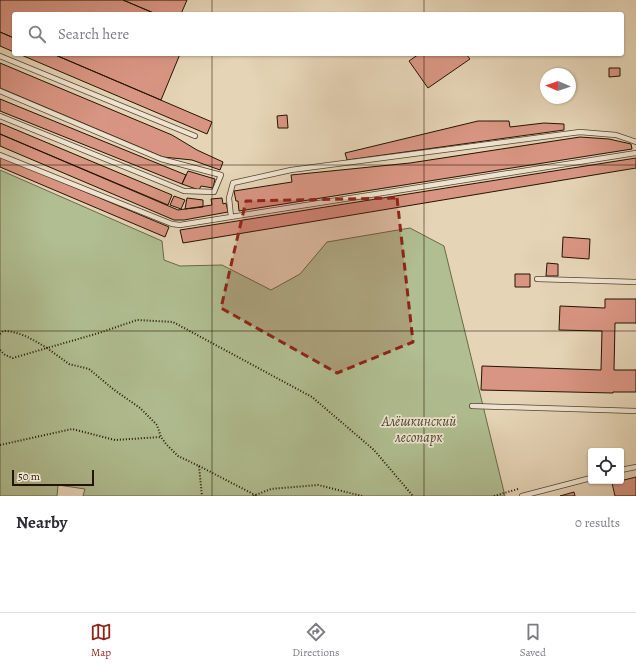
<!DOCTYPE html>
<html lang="en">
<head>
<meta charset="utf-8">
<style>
  :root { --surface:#fff; --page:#f2f2f3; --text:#2b2b33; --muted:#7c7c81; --line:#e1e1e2; --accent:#8f2418 }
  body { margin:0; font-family:Alegreya,serif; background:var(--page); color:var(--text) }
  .controls { position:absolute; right:12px; bottom:12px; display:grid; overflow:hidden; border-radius:4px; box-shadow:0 1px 3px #0004 }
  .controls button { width:36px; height:36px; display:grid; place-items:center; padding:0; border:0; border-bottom:1px solid var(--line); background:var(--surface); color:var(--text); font:20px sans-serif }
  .compass { position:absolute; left:540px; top:68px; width:36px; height:36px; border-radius:50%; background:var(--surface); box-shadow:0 1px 3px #0004; rotate:272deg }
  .scale { position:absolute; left:12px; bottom:10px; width:82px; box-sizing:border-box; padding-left:4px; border:2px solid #231400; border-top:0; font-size:11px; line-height:14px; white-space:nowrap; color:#231400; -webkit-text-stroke:3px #eee3d0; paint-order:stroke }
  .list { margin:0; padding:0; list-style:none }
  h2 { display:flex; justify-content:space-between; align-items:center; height:52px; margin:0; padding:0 16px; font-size:17px }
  h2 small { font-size:13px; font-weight:400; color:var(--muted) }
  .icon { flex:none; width:22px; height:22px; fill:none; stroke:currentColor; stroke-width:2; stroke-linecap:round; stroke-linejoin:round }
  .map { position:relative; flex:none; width:636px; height:496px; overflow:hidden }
  .search { position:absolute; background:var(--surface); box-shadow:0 1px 3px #0004; left:12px; right:12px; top:12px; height:44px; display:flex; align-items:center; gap:10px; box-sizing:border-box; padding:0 14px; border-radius:4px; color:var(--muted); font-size:15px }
  .sheet { height:116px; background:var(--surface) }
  nav { display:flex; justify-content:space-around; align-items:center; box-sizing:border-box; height:56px; border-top:1px solid var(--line); background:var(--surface); font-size:11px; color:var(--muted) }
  nav a { display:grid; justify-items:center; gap:2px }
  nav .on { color:var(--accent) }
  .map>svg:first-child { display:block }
</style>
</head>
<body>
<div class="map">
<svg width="636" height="496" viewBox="0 0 636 496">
  <rect width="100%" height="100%" fill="#e5d4b6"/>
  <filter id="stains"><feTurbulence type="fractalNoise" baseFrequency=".005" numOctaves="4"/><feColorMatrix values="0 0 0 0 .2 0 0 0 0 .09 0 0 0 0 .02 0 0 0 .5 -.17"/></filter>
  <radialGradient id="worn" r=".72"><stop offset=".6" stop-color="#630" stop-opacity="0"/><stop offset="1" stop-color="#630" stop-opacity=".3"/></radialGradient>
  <path fill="#b0be91" stroke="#6a6948" d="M 0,170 L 162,241 L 164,260 L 180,266 L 222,265 L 271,290 L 300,274 L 327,242 L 410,228 L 444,246 L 505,496 L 83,496 L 85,489 L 58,485 L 57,496 L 0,496 Z"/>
  <path fill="#d99583" stroke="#231400" d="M 0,0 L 123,0 L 156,14 L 14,14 L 14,38 L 0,32 Z
    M 123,0 L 187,0 L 181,14 L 156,14 Z
    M 0,32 L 14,38 L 14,52 L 0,46 Z
    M 19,54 L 53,54 L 212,122 L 207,134 Z
    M 53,54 L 180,54 L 161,100 Z
    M 419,54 L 466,54 L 470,59 L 428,88 L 409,61 Z
    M 0,63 L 172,135 L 197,150 L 223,162 L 220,170 L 192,160 L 163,157 L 0,88 Z
    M 609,68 L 620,68 L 620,76 L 609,77 Z
    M 0,99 L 186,175 L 182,184 L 0,111 Z
    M 287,115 L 288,128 L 278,128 L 277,116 Z
    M 478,121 L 509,121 L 510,127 L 544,123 L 564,124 L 564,130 L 347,160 L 345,153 Z
    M 0,123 L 172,195 L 168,205 L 0,134 Z
    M 0,134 L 178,210 L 212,205 L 211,199 L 222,198 L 223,204 L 226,203 L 228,212 L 184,220 L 174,220 L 0,146 Z
    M 580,137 L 609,139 L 631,144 L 632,149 L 239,211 L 238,201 L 236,201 L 234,191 L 292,182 L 291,175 L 410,163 Z
    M 0,156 L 169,227 L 165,237 L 0,167 Z
    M 636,158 L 636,168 L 183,243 L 180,230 Z
    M 188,171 L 215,179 L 213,188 L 201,186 L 199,190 L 182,184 Z
    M 174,196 L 185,200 L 181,209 L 170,205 Z
    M 187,198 L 203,200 L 203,207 L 185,209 Z
    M 563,237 L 590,239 L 589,259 L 562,257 Z
    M 547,263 L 558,264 L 558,276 L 546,276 Z
    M 515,274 L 530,274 L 530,287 L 515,287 Z
    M 605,299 L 636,299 L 636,323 L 615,323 L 614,370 L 636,370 L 636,392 L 613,392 L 613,393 L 481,390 L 482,366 L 601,370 L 602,331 L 559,330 L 560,306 L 605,308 Z
    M 636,477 L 636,496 L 615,496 L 612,483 Z
    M 574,492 L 575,496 L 560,496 Z"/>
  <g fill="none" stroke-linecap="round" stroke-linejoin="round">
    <g stroke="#54442e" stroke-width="6">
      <path id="lane" d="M 0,56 L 195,136
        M 0,91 L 161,159 L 221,175 L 214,192 L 184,191 L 0,116
        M 0,155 L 172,224 L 180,225 L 636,153
        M 231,217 L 229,198 L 233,183 L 291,170 L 580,132 L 616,135 L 636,142
        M 537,279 L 636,282
        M 472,406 L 636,411
        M 621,470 L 636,467
        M 522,496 L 591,478"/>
    </g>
    <path stroke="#231400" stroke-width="2" stroke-dasharray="1 2" stroke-linecap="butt" d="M 0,334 L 3,331 C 20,331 33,340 47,348 L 99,333 L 137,320 L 173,322 L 312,397 L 374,450 L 413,496
      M 0,350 L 5,355 L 13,358 L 47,348 L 69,364 L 89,369 L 113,389 L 140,408 L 157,425 L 161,437 L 166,444 L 178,456 L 199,466 L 202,496
      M 0,445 L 72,429 L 115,440 L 161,437
      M 199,466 L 257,496
      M 253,496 L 271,489 L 318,485 L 362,496
      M 494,496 L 518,489"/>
    <use href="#lane" stroke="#eee3d0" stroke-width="4.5"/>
  </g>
  <path fill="#8f2418" fill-opacity="0.2" stroke="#8f2418" stroke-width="3" stroke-dasharray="8 5" stroke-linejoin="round" d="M 397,198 L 413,342 L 337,373 L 221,308 L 246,201 Z"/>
  <path fill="none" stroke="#231400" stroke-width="1" stroke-opacity="0.55" d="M 212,0 L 212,14M 424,0 L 424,14M 212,54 L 212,496M 424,54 L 424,496M 0,165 L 636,165M 0,331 L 636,331"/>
  <g text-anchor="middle" stroke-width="3.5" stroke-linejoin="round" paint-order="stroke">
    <g font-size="14" font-style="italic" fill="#4d472c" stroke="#eee3d0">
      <text x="419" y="426">Алёшкинский<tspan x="419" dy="16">лесопарк</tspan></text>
    </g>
  </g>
  <rect width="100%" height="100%" filter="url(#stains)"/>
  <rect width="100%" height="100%" fill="url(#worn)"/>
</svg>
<div class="controls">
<button><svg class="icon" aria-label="locate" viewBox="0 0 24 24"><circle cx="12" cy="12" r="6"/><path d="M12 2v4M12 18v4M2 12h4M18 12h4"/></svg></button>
</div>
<svg class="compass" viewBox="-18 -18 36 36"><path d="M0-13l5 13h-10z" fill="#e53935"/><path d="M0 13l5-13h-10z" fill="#7c7c81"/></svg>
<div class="scale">50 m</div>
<div class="search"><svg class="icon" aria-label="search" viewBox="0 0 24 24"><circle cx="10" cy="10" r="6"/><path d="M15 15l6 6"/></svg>Search here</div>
</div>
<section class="sheet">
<h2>Nearby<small>0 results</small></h2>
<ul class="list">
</ul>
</section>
<nav>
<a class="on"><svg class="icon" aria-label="map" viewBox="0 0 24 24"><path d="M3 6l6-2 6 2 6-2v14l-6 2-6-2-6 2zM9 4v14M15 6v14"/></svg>Map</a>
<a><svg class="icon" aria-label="directions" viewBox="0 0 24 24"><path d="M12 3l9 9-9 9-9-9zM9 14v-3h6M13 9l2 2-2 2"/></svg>Directions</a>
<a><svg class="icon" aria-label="saved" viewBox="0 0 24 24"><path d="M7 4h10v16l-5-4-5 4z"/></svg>Saved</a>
</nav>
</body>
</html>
